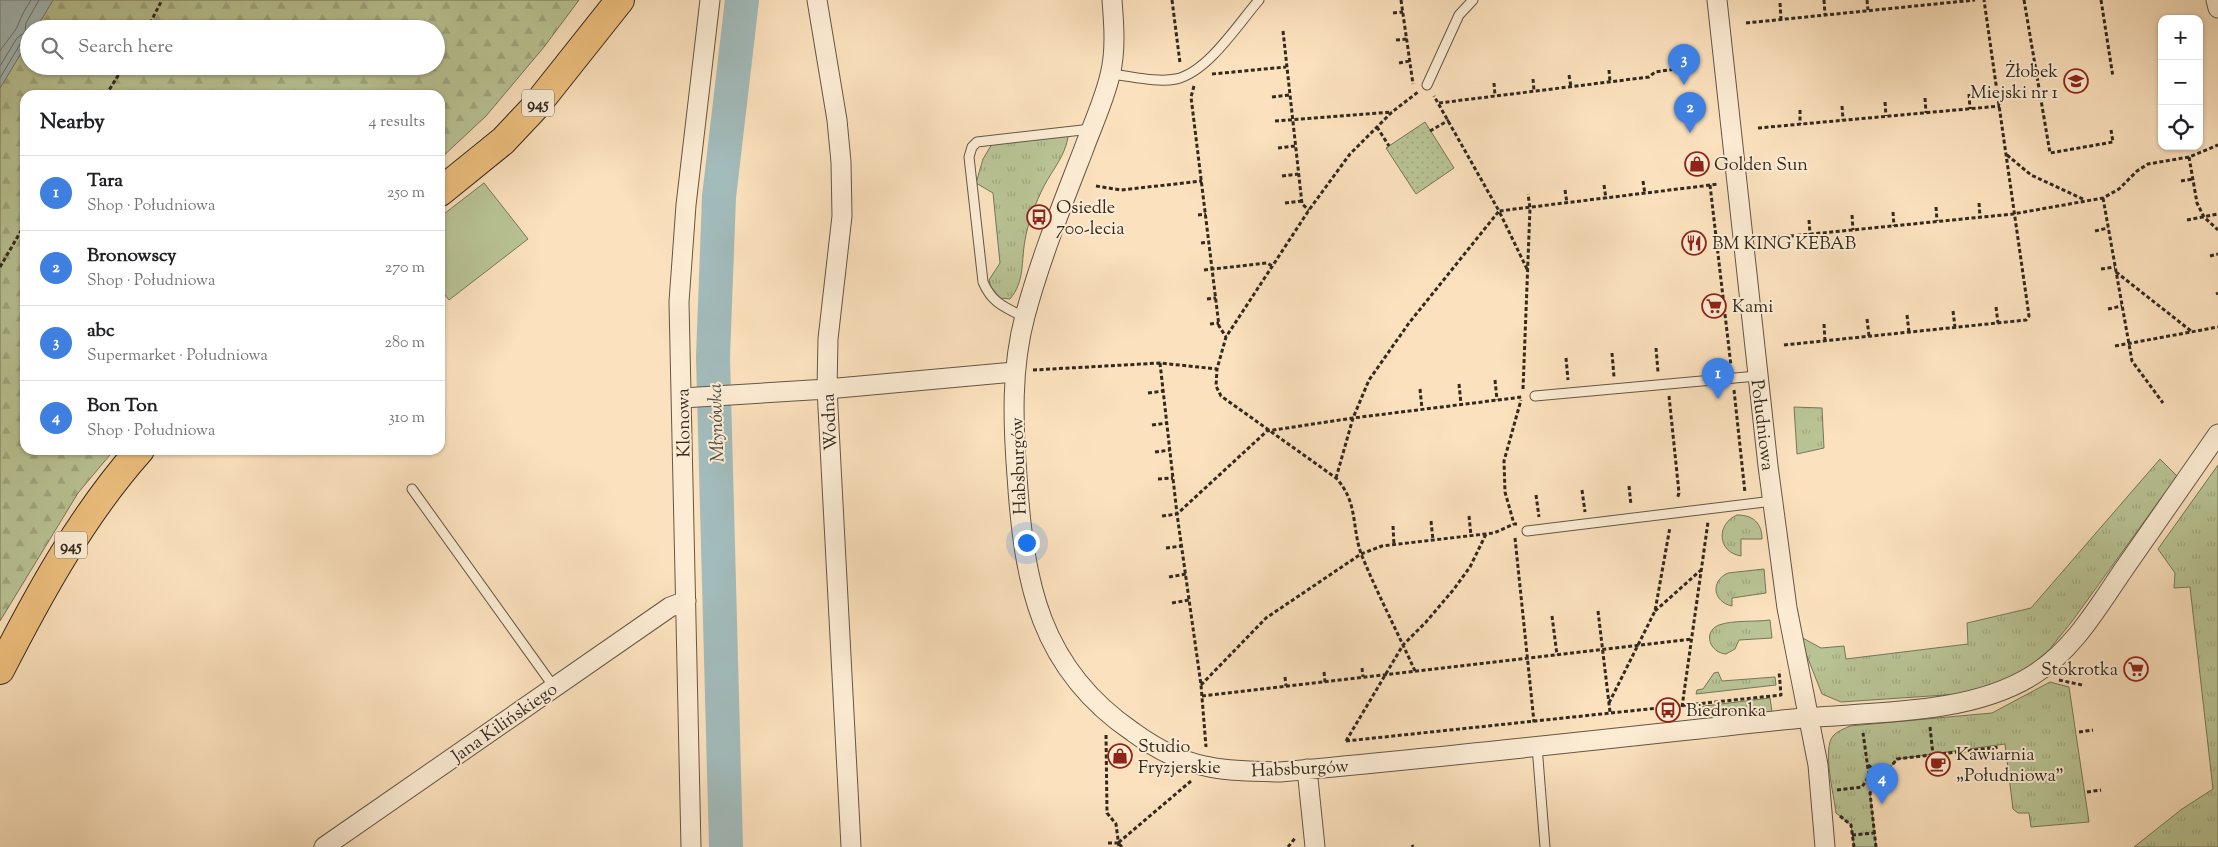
<!DOCTYPE html>
<html lang="en">
<head>
<meta charset="utf-8">
<style>
  :root { --surface:#fff; --page:#f6f6f6; --text:#202124; --muted:#757577; --line:#e0e0e0; --accent:#8f2418 }
  body { margin:0; font-family:"Sorts Mill Goudy",serif; background:var(--page); color:var(--text) }
  .controls { position:absolute; right:15px; top:15px; display:grid; overflow:hidden; border-radius:10px; box-shadow:0 1px 4px #0004 }
  .controls button { width:45px; height:45px; display:grid; place-items:center; padding:0; border:0; border-bottom:1px solid var(--line); background:var(--surface); color:var(--text); font:25px sans-serif }
  .you { position:absolute; left:1026px; top:542px; width:18px; height:18px; margin:-12px; border:4px solid #fff; border-radius:50%; background:#1a73e8; box-shadow:0 0 0 8px #1a73e833 }
  .badge { display:grid; place-items:center; width:32px; height:32px; border-radius:50%; background:var(--accent); color:#fff; font-size:16px; font-weight:700 }
  .pin { position:absolute; translate:-50% -41px; filter:drop-shadow(0 1px 2px #0008) }
  .pin::after { content:''; position:absolute; top:26px; width:18px; height:15px; background:inherit; clip-path:polygon(0 0,100% 0,50% 100%) }
  .list { margin:0; padding:0; list-style:none }
  h2 { display:flex; justify-content:space-between; align-items:center; height:65px; margin:0; padding:0 20px; font-size:21px }
  h2 small { font-size:16px; font-weight:400; color:var(--muted) }
  .list li { display:grid; grid-template-columns:32px 1fr auto; gap:15px; align-items:center; box-sizing:border-box; height:75px; padding:0 20px; border-top:1px solid var(--line) }
  .list b { display:block; font-size:19px; white-space:nowrap }
  .list p { margin:0; font-size:16px; white-space:nowrap; color:var(--muted) }
  .list em { font-size:16px; font-style:normal; color:var(--muted) }
  .icon { flex:none; width:28px; height:28px; fill:none; stroke:currentColor; stroke-width:2; stroke-linecap:round; stroke-linejoin:round }
  .map { position:relative; flex:none; width:2218px; height:847px; overflow:hidden }
  .search { position:absolute; background:var(--surface); box-shadow:0 1px 4px #0004; left:20px; top:20px; width:425px; height:55px; display:flex; align-items:center; gap:12px; box-sizing:border-box; padding:0 18px; border-radius:28px; color:var(--muted); font-size:19px }
  .panel { position:absolute; background:var(--surface); box-shadow:0 1px 4px #0004; left:20px; top:90px; width:425px; height:365px; border-radius:15px }
  .map>svg:first-child { display:block }
</style>
</head>
<body>
<div class="map">
<svg width="2218" height="847" viewBox="0 0 2218 847">
  <defs>
    <pattern id="grass-tufts" width="24" height="20" patternUnits="userSpaceOnUse" patternTransform="scale(1.25)"><rect width="24" height="20" fill="#b9c495"/><path d="M3 7l-1-3M5 7V3M7 7l1-3M15 17l-1-3M17 17v-4M19 17l1-3" fill="none" stroke="#a0a880"/></pattern>
    <pattern id="forest-firs" width="22" height="20" patternUnits="userSpaceOnUse" patternTransform="scale(1.25)"><rect width="22" height="20" fill="#b9c495"/><path d="M5 1l3.5 6h-7zM16 11l3.5 6h-7z" fill="#a0a880"/></pattern>
    <pattern id="park-dots" width="8" height="8" patternUnits="userSpaceOnUse" patternTransform="scale(1.25)"><rect width="8" height="8" fill="#b9c495"/><path d="M2 2h.1M6 6h.1" fill="none" stroke="#a0a880" stroke-width="1.8" stroke-linecap="round"/></pattern>
  </defs>
  <rect width="100%" height="100%" fill="#fbe1bd"/>
  <filter id="stains"><feTurbulence type="fractalNoise" baseFrequency=".004" numOctaves="4"/><feColorMatrix values="0 0 0 0 .2 0 0 0 0 .09 0 0 0 0 .02 0 0 0 .5 -.17"/></filter>
  <radialGradient id="worn" r=".72"><stop offset=".6" stop-color="#630" stop-opacity="0"/><stop offset="1" stop-color="#630" stop-opacity=".3"/></radialGradient>
  <path fill="url(#grass-tufts)" stroke="#76765a" d="M 1064,136 L 1068,137 C 1065,156 1053,169 1044,186 C 1036,202 1028,222 1025,240 C 1021,262 1025,281 1010,299 L 1000,298 L 991,287 L 989,280 L 1000,263 L 993,193 L 976,183 L 983,159 L 992,144 Z
    M 1794,407 L 1822,408 L 1824,448 L 1797,454 Z
    M 2160,459 L 2177,476 L 2073,620 L 2049,650 L 2026,669 L 1992,686 L 1960,694 L 1841,702 L 1822,694 L 1799,636 L 1821,648 L 1844,646 L 1846,659 L 1968,644 L 1967,623 L 2031,608 Z
    M 2218,465 L 2218,847 L 2134,847 L 2182,809 L 2213,789 L 2190,587 L 2174,588 L 2175,573 L 2158,549 Z
    M 1737,515 C 1753,515 1762,523 1762,539 L 1741,539 L 1741,556 C 1717,552 1716,524 1737,515 Z
    M 1764,569 L 1766,593 L 1732,598 L 1732,606 C 1713,602 1710,581 1728,573 Z
    M 1770,620 L 1772,638 L 1739,640 L 1735,649 L 1726,654 C 1710,653 1702,632 1719,625 C 1732,620 1756,622 1770,620 Z
    M 1718,672 L 1722,681 L 1775,677 L 1776,685 L 1696,694 L 1697,690 L 1703,689 L 1714,673 Z
    M 2050,682 L 2069,687 L 2089,822 L 2031,827 L 2029,813 L 2018,813 L 2013,809 L 2005,744 L 1897,759 L 1870,793 L 1876,847 L 1854,847 L 1851,825 L 1836,813 C 1834,795 1822,749 1833,736 C 1837,731 1844,729 1850,726 L 1992,713 Z
    M 1770,698 L 1772,712 L 1696,711 L 1696,707 Z"/>
  <path fill="url(#forest-firs)" stroke="#76765a" d="M 53,0 L 579,0 L 544,47 L 486,116 L 440,159 L 440,95 L 25,95 L 25,450 L 114,450 L 78,493 L 0,621 L 0,88 L 29,40 L 29,66 L 436,66 L 436,29 L 36,29 Z"/>
  <path fill="url(#park-dots)" stroke="#76765a" d="M 1425,122 L 1454,168 L 1416,194 L 1386,148 Z"/>
  <path fill="#b9c495" stroke="#76765a" d="M 484,183 L 528,239 L 449,300 L 440,289 L 440,217 Z"/>
  <path fill="#a2bbbb" stroke="#75817d" d="M 0,0 L 53,0 L 36,29 L 29,29 L 29,40 L 0,88 Z"/>
  <g fill="none" stroke-linecap="round" stroke-linejoin="round">
    <path stroke="#6a726d" stroke-width="1" d="M 0,51 C 4,44 16,31 18,25 C 21,16 26,8 31,0
      M 0,66 L 17,38 L 25,32 L 26,23 L 39,0
      M 0,78 L 22,41 L 29,38"/>
    <path stroke="#a2bbbb" stroke-width="34" d="M 726,847 L 713,357 L 719,197 L 742,0"/>
    <g stroke="#645746" stroke-width="11">
      <path id="service" d="M 1111,74 C 1131,76 1156,83 1176,79 C 1208,72 1238,24 1259,0
        M 1427,85 L 1459,15 L 1473,0
        M 1024,317 C 1004,307 992,303 983,282 L 969,157 L 972,147 L 977,142 L 1091,129
        M 1535,396 L 1757,376
        M 412,489 L 554,687
        M 1527,531 L 1773,501
        M 1537,746 L 1545,847"/>
    </g>
    <g stroke="#645746" stroke-width="21">
      <path id="minor" d="M 817,0 L 837,120 L 841,162 L 842,216 L 828,339 L 827,389 L 851,847
        M 1112,0 C 1114,25 1116,51 1110,75 C 1104,101 1092,126 1083,151 C 1062,205 1040,260 1025,316 C 1011,368 1013,423 1017,476 C 1024,582 1039,668 1133,732 C 1155,748 1178,761 1205,766 C 1229,772 1255,771 1280,772 C 1448,757 1615,738 1782,720 C 1860,711 1965,718 2033,675 C 2074,650 2099,605 2126,566 C 2157,522 2187,478 2218,434
        M 1717,0 L 1768,466 L 1787,608 L 1818,765 L 1825,847
        M 2216,0 L 2218,8
        M 682,398 L 827,389 L 1014,372
        M 1307,769 L 1315,847
        M 324,847 L 670,607 L 686,601
        M 691,847 L 679,302 L 686,205 L 710,0"/>
    </g>
    <g stroke="#32291f" stroke-width="30">
      <path id="primary" d="M 440,192 L 503,141 L 535,107 L 620,0
        M 0,670 C 39,594 82,515 140,450"/>
    </g>
    <path stroke="#32291f" stroke-width="3" stroke-dasharray="4 2.5" stroke-linecap="butt" d="M 1172,0 L 1180,63
      M 1401,0 L 1413,84
      M 1824,0 L 1825,15
      M 1867,0 L 1868,10
      M 2024,0 L 2050,153 L 2113,142 L 2111,130
      M 2101,0 L 2113,77
      M 1780,3 L 1781,19
      M 1393,13 L 1403,12
      M 1746,23 L 1975,0
      M 147,29 L 162,0
      M 1283,31 L 1302,204 L 1309,210
      M 1396,40 L 1407,39
      M 1399,63 L 1410,61
      M 1609,70 L 1610,82
      M 1212,74 L 1286,67
      M 1569,75 L 1571,87
      M 1533,79 L 1534,91
      M 1494,83 L 1495,96
      M 1194,86 L 1191,97 L 1219,326 L 1226,337
      M 1969,94 L 1970,109
      M 106,95 L 124,66
      M 1272,97 L 1289,95
      M 1925,98 L 1926,113
      M 1885,102 L 1886,116
      M 1439,103 L 1649,77 L 1655,72 L 1697,66
      M 1842,106 L 1843,120
      M 1800,110 L 1800,124
      M 1275,121 L 1392,112
      M 1377,127 L 1389,146
      M 1758,128 L 2000,106
      M 1430,131 L 1449,120
      M 1278,148 L 1295,146
      M 2007,155 L 2031,175 L 2085,200
      M 2189,157 L 2197,203 L 2204,217 L 2218,230
      M 1282,176 L 1298,174
      M 1643,181 L 1645,194
      M 2181,181 L 2193,179
      M 1604,185 L 1606,199
      M 1710,185 L 1731,366
      M 1096,186 L 1121,190 L 1202,181
      M 1565,190 L 1567,203
      M 2103,198 L 2132,361 L 2163,403
      M 1285,203 L 1301,201
      M 1979,203 L 1980,217
      M 1936,207 L 1937,221
      M 1893,212 L 1894,226
      M 1198,215 L 1206,214
      M 1852,215 L 1853,230
      M 1809,220 L 1810,234
      M 2187,220 L 2218,214
      M 2095,231 L 2108,228
      M 1771,238 L 2013,214 L 2103,198 L 2119,189 L 2137,171 L 2148,164 L 2189,157 L 2218,145
      M 1201,243 L 1209,242
      M 2210,256 L 2218,254
      M 0,267 L 25,224
      M 1527,269 L 1499,211 L 1719,184
      M 2101,269 L 2115,267
      M 1204,270 L 1267,263 L 1272,266
      M 2116,272 L 2191,331
      M 2216,294 L 2218,293
      M 1207,299 L 1216,298
      M 1996,307 L 1998,323
      M 2108,309 L 2122,306
      M 1953,311 L 1955,327
      M 1907,315 L 1909,332
      M 1867,319 L 1869,336
      M 1210,324 L 1219,323
      M 1824,324 L 1825,341
      M 1784,345 L 2026,320 L 2029,316 L 1984,0
      M 2115,346 L 2218,327
      M 1656,348 L 1658,372
      M 1612,353 L 1614,377
      M 1566,358 L 1568,380
      M 1160,363 L 1177,514 L 1201,685 L 1206,747
      M 1033,370 L 1160,363 L 1217,369
      M 1495,380 L 1497,400
      M 1459,384 L 1461,404
      M 1420,389 L 1422,409
      M 1523,389 L 1530,208 L 1528,194
      M 1734,390 L 1745,493
      M 1148,393 L 1163,391
      M 1669,396 L 1679,493 L 1677,499
      M 1152,425 L 1167,423
      M 1155,452 L 1170,450
      M 1336,478 L 1353,418 L 1369,380 L 1409,323 L 1499,211 L 1434,96
      M 1158,479 L 1173,478
      M 1629,486 L 1631,505
      M 1582,490 L 1585,512
      M 1536,495 L 1539,517
      M 1162,516 L 1177,514 L 1267,431 L 1353,418 L 1522,397
      M 1469,516 L 1471,536
      M 1431,521 L 1433,540
      M 1517,524 L 1514,524 L 1505,492 L 1504,461 L 1521,400
      M 1393,526 L 1394,545
      M 1515,538 L 1534,722
      M 1166,548 L 1181,546
      M 1169,577 L 1186,574
      M 1172,603 L 1189,600
      M 1598,611 L 1610,712
      M 1655,611 L 1701,570
      M 1552,616 L 1557,655
      M 1362,668 L 1363,677
      M 1415,671 C 1398,633 1378,595 1362,556 C 1351,528 1359,503 1336,478 L 1221,396 L 1216,386 L 1217,369 L 1226,337 L 1309,210 L 1350,154 L 1392,112 L 1418,92
      M 1324,672 L 1325,682
      M 1285,677 L 1286,686
      M 2059,680 L 2082,685
      M 1201,685 L 1266,618 L 1361,554 L 1382,546 L 1494,533 L 1514,524
      M 1202,696 L 1692,639
      M 1609,703 L 1655,611 L 1670,527
      M 1682,707 L 1708,522
      M 1930,727 L 1933,755
      M 2079,732 L 2093,730
      M 1106,735 L 1107,813 L 1116,824 L 1119,847
      M 1346,741 L 1781,695 L 1779,671
      M 1346,741 L 1403,645 L 1426,622 L 1454,589 L 1470,567 L 1486,534
      M 1868,765 L 1889,781
      M 1837,790 L 1862,787 L 1869,776 L 1863,733
      M 2087,792 L 2101,790
      M 1840,816 L 1851,825 L 1854,847
      M 1852,835 L 1874,833
      M 1108,843 L 1118,843
      M 1412,845 L 1413,847
      M 1122,847 L 1118,843 L 1191,781
      M 1288,847 L 1296,837
      M 1876,847 L 1870,793 L 1897,759 L 2000,747"/>
    <use href="#service" stroke="#fcecd4" stroke-width="9"/>
    <use href="#minor" stroke="#fcecd4" stroke-width="19"/>
    <use href="#primary" stroke="#eec07e" stroke-width="28"/>
  </g>
  <defs>
    <g id="school-ring" transform="scale(1.25)"><circle r="9.5" fill="#fcecd4" stroke="#8f2418" stroke-width="1.5"/><path d="M0-5L7-2L0 1L-7-2ZM-4 1L0 2.5L4 1V4Q0 6-4 4Z" fill="#8f2418"/></g>
    <g id="shop-ring" transform="scale(1.25)"><circle r="9.5" fill="#fcecd4" stroke="#8f2418" stroke-width="1.5"/><path d="M-5-2.5h2.3a2.7 3.5 0 0 1 5.4 0H5L5.5 6h-11ZM-1.5-2.5h3a1.5 2.3 0 0 0-3 0Z" fill="#8f2418"/></g>
    <g id="bus-ring" transform="scale(1.25)"><circle r="9.5" fill="#fcecd4" stroke="#8f2418" stroke-width="1.5"/><path d="M-5-6H5V4H4V6H2V4H-2V6H-4V4H-5ZM-3.5-4V0h7V-4ZM-3.5 1.2v1.5H-2V1.2ZM2 1.2v1.5H3.5V1.2Z" fill="#8f2418"/></g>
    <g id="restaurant-ring" transform="scale(1.25)"><circle r="9.5" fill="#fcecd4" stroke="#8f2418" stroke-width="1.5"/><path d="M-5-6h1v4h1v-4h1v4h1v-4h1v5L-1.5 .5V6h-2V.5L-5-1ZM5-6V6H3V1.5H1.5Q1.5-4 5-6Z" fill="#8f2418"/></g>
    <g id="supermarket-ring" transform="scale(1.25)"><circle r="9.5" fill="#fcecd4" stroke="#8f2418" stroke-width="1.5"/><path d="M-6-5.5h2.5l.6 2H6L4.5 2H-2.5L-4.4-4H-6ZM-1.5 3.2a1.3 1.3 0 1 0 .1 0ZM3 3.2a1.3 1.3 0 1 0 .1 0Z" fill="#8f2418"/></g>
    <g id="cafe-ring" transform="scale(1.25)"><circle r="9.5" fill="#fcecd4" stroke="#8f2418" stroke-width="1.5"/><path d="M-5.5-4.5H6V0H3Q3 3.5 0 3.5H-2.5Q-5.5 3.5-5.5 0ZM3-3.2v2h1.7v-2ZM-6 4.5H4V6H-6Z" fill="#8f2418"/></g>
  </defs>
  <g fill-rule="evenodd">
    <use href="#school-ring" x="2076" y="81"/>
    <use href="#shop-ring" x="1697" y="164"/>
    <use href="#bus-ring" x="1039" y="217"/>
    <use href="#restaurant-ring" x="1694" y="243"/>
    <use href="#supermarket-ring" x="1714" y="306"/>
    <use href="#supermarket-ring" x="2136" y="669"/>
    <use href="#bus-ring" x="1668" y="710"/>
    <use href="#shop-ring" x="1120" y="756"/>
    <use href="#cafe-ring" x="1938" y="764"/>
  </g>
  <g text-anchor="middle" stroke-width="4" stroke-linejoin="round" paint-order="stroke">
    <g fill="#fcecd4" stroke="#6f6455" stroke-width="1">
      <rect x="522" y="89.5" width="32" height="27" rx="4"/>
      <rect x="55" y="531.5" width="32" height="27" rx="4"/>
    </g>
    <g font-size="16" font-weight="bold" fill="#32291f">
      <text x="538" y="109">945</text>
      <text x="71" y="551">945</text>
    </g>
    <g font-size="18" fill="#32291f" stroke="#fcecd4" text-anchor="start">
      <text x="2058" y="77" text-anchor="end">Żłobek<tspan x="2058" dy="21">Miejski nr 1</tspan></text>
      <text x="1714" y="170">Golden Sun</text>
      <text x="1056" y="213">Osiedle<tspan x="1056" dy="21">700-lecia</tspan></text>
      <text x="1712" y="249">BM KING KEBAB</text>
      <text x="1732" y="312">Kami</text>
      <text x="2118" y="675" text-anchor="end">Stokrotka</text>
      <text x="1686" y="716">Biedronka</text>
      <text x="1138" y="752">Studio<tspan x="1138" dy="21">Fryzjerskie</tspan></text>
      <text x="1956" y="760">Kawiarnia<tspan x="1956" dy="21">„Południowa”</tspan></text>
    </g>
    <g font-size="18" fill="#32291f" stroke="#fcecd4">
      <text transform="translate(829 422) rotate(-93)" y="6">Wodna</text>
      <text transform="translate(683 423) rotate(-91)" y="6">Klonowa</text>
      <text transform="translate(1763 425) rotate(83)" y="6">Południowa</text>
      <text transform="translate(1018 466) rotate(-92)" y="6">Habsburgów</text>
      <text transform="translate(504 722) rotate(-35)" y="6">Jana Kilińskiego</text>
      <text transform="translate(1300 768) rotate(-3)" y="6">Habsburgów</text>
    </g>
    <g font-size="19" font-style="italic" fill="#4e4e46" stroke="#fcecd4">
      <text transform="translate(715 423) rotate(-92)" y="7">Młynówka</text>
    </g>
  </g>
  <rect width="100%" height="100%" filter="url(#stains)"/>
  <rect width="100%" height="100%" fill="url(#worn)"/>
</svg>
<div class="controls">
<button>+</button>
<button>−</button>
<button><svg class="icon" aria-label="locate" viewBox="0 0 24 24"><circle cx="12" cy="12" r="6"/><path d="M12 2v4M12 18v4M2 12h4M18 12h4"/></svg></button>
</div>
<div class="you"></div>
<div class="pin badge" style="left:1718px;top:399px;background:#3f7fe0">1</div>
<div class="pin badge" style="left:1690px;top:133px;background:#3f7fe0">2</div>
<div class="pin badge" style="left:1684px;top:85px;background:#3f7fe0">3</div>
<div class="pin badge" style="left:1882px;top:804px;background:#3f7fe0">4</div>
<div class="search"><svg class="icon" aria-label="search" viewBox="0 0 24 24"><circle cx="10" cy="10" r="6"/><path d="M15 15l6 6"/></svg>Search here</div>
<section class="panel">
<h2>Nearby<small>4 results</small></h2>
<ul class="list">
<li><span class="badge" style="background:#3f7fe0">1</span><div><b>Tara</b><p>Shop · Południowa</p></div><em>250 m</em></li>
<li><span class="badge" style="background:#3f7fe0">2</span><div><b>Bronowscy</b><p>Shop · Południowa</p></div><em>270 m</em></li>
<li><span class="badge" style="background:#3f7fe0">3</span><div><b>abc</b><p>Supermarket · Południowa</p></div><em>280 m</em></li>
<li><span class="badge" style="background:#3f7fe0">4</span><div><b>Bon Ton</b><p>Shop · Południowa</p></div><em>310 m</em></li>
</ul>
</section>
</div>
</body>
</html>
